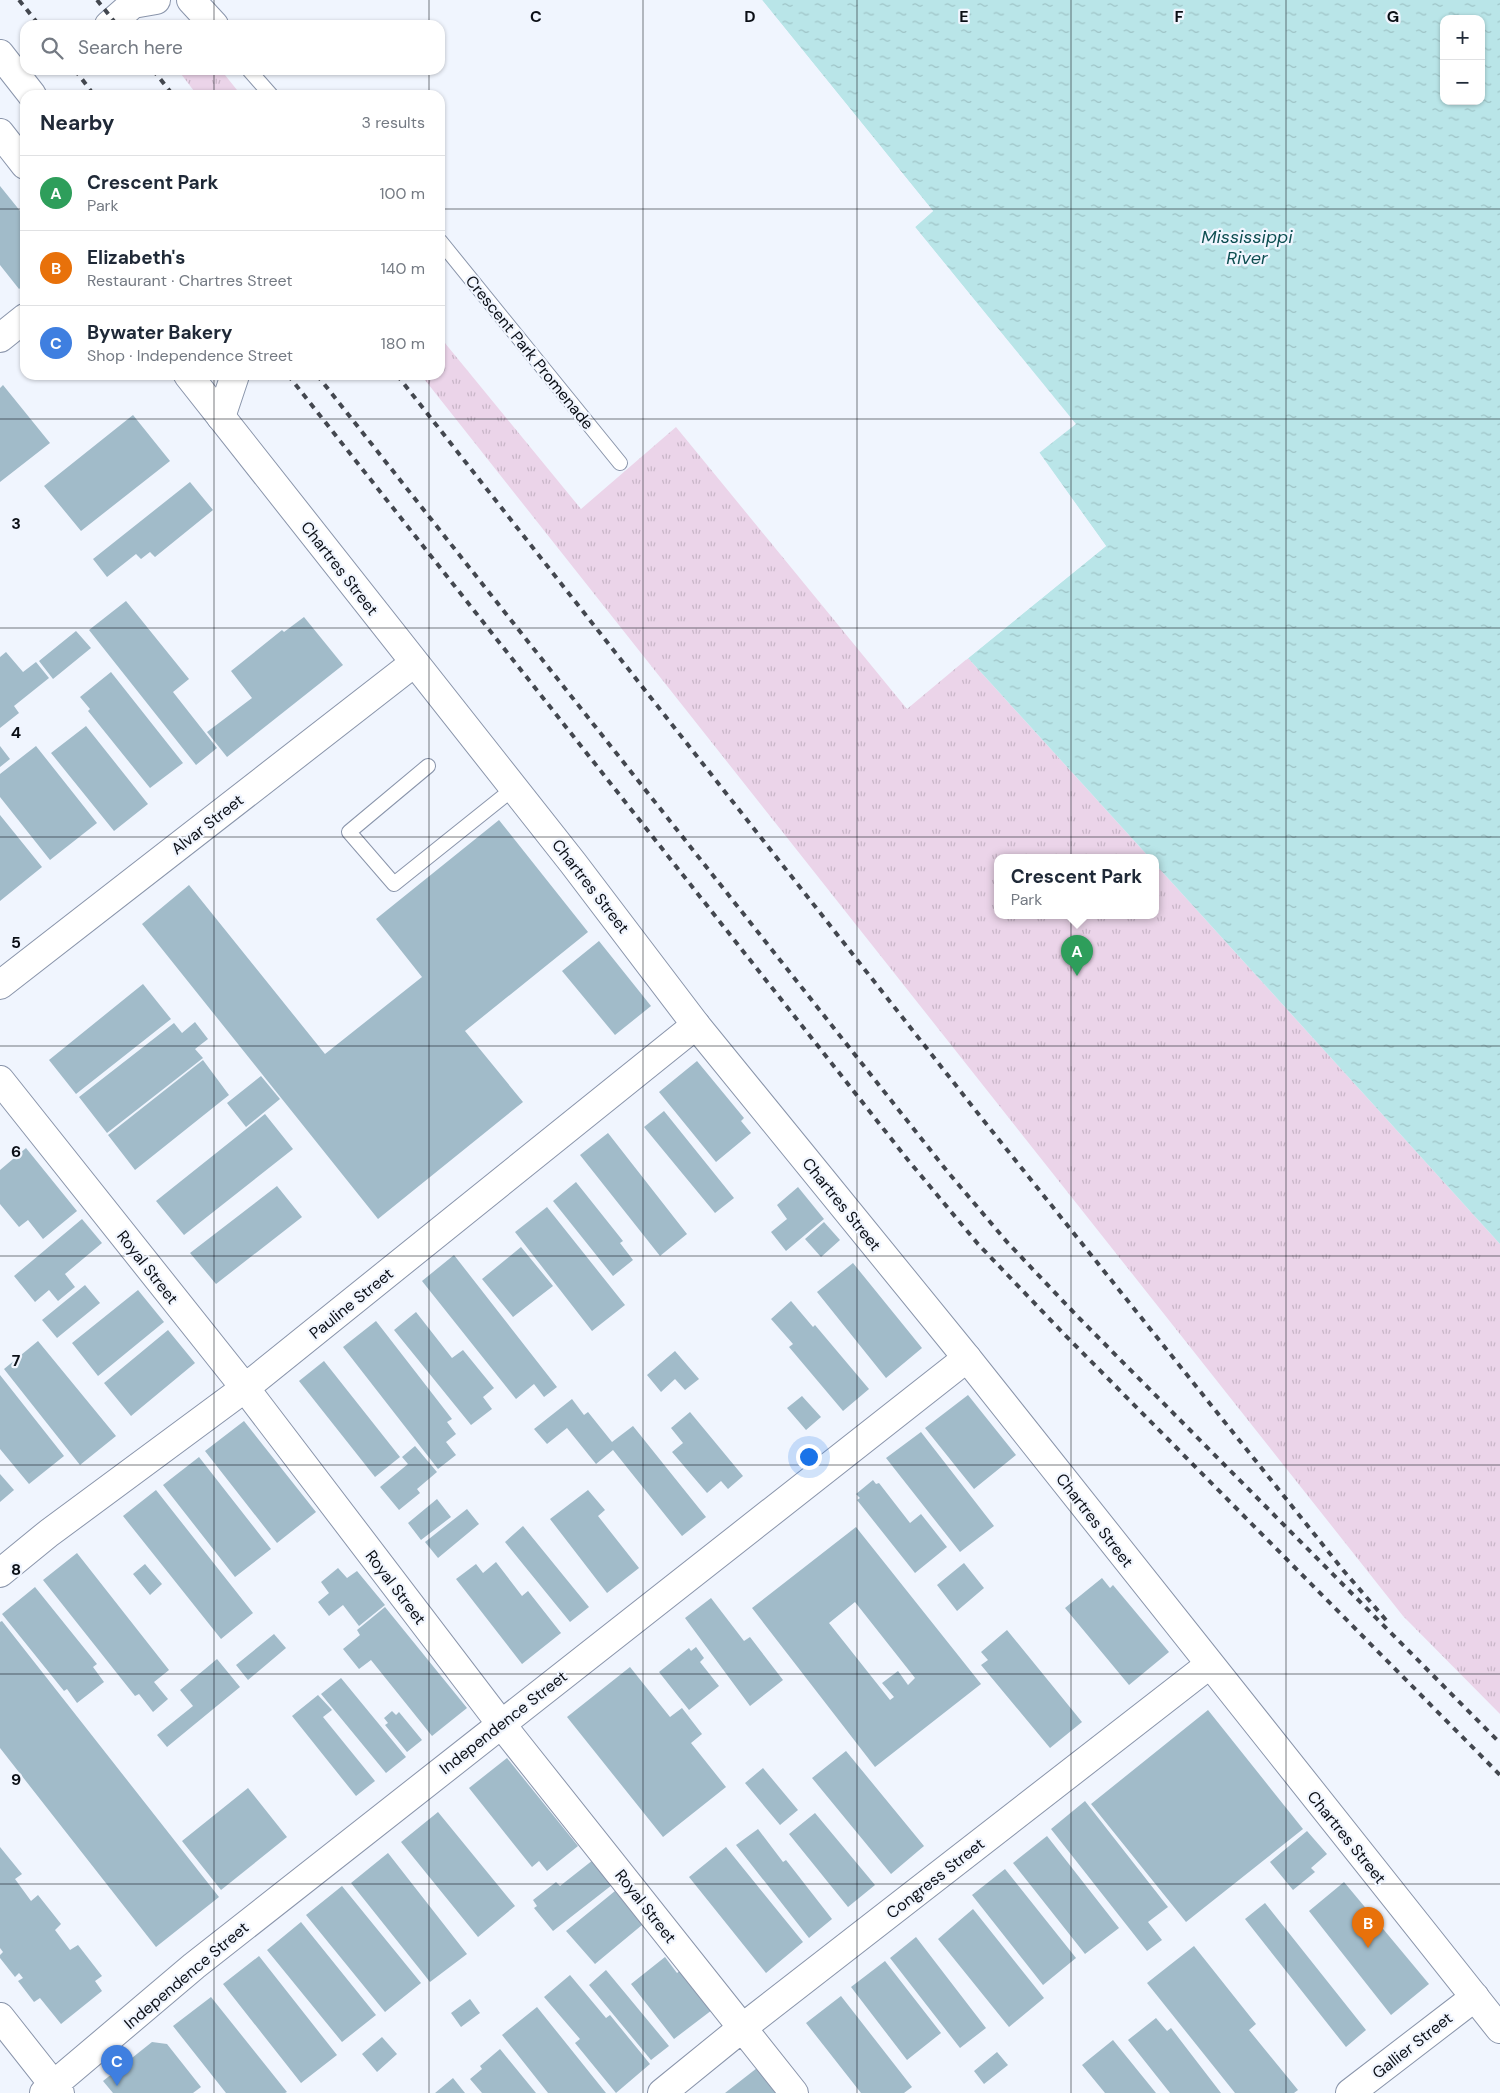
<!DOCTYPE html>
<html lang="en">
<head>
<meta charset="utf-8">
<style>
  :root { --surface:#fff; --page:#f6f6f7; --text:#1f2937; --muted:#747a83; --line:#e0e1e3; --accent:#db2777 }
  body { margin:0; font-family:"DM Sans",sans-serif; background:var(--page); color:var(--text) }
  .controls { position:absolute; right:15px; top:15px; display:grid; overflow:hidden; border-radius:10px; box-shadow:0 1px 4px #0004 }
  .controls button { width:45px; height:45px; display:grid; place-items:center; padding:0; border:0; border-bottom:1px solid var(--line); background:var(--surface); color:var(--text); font:25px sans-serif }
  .you { position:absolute; left:808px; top:1456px; width:18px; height:18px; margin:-12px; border:4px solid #fff; border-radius:50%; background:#1a73e8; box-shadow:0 0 0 8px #1a73e833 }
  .badge { display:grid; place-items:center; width:32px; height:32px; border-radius:50%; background:var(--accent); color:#fff; font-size:16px; font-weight:700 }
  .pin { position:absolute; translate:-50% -41px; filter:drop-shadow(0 1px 2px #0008) }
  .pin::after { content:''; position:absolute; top:26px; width:18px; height:15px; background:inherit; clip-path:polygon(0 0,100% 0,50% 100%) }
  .popup { position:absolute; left:994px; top:854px; width:165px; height:65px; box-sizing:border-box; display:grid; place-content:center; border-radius:10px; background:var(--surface); filter:drop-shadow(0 1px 4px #0005); font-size:16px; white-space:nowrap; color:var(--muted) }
  .popup b { font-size:19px; color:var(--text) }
  .popup::after { content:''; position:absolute; left:50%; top:100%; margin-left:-10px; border:10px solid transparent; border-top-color:var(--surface) }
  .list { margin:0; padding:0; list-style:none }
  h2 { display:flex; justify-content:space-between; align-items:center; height:65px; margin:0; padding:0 20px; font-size:21px }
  h2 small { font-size:16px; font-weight:400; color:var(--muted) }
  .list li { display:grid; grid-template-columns:32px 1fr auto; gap:15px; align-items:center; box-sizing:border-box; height:75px; padding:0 20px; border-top:1px solid var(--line) }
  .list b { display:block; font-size:19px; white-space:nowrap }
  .list p { margin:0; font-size:16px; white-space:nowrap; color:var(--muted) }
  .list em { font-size:16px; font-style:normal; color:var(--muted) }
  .icon { flex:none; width:28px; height:28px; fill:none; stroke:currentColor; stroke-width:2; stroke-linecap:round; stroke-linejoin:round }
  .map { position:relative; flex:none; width:1500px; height:2093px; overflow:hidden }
  .search { position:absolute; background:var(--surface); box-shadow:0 1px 4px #0004; left:20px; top:20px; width:425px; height:55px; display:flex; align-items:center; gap:12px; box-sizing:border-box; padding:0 18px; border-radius:15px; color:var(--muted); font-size:19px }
  .panel { position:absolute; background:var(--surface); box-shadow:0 1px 4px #0004; left:20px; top:90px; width:425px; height:290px; border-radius:15px }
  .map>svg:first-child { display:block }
</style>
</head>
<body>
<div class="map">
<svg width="1500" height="2093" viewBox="0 0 1500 2093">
  <defs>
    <pattern id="park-tufts" width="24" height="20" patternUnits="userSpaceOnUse" patternTransform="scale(1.25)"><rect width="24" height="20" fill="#ebd4e9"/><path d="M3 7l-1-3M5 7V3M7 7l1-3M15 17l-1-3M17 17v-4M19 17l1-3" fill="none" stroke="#c8b5c7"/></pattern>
    <pattern id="water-ripples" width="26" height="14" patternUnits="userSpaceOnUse" patternTransform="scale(1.25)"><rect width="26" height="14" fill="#b9e5e8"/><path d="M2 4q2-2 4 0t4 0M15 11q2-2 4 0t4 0" fill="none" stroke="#9ec3c6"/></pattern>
  </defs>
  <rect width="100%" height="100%" fill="#f0f5fe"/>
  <path fill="url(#park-tufts)" d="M 178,70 L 221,70 L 241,95 L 197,95 Z
    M 440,337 L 581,509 L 676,427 L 907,709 L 968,658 L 1149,857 L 998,857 L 998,915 L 1156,915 L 1156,865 L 1500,1244 L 1500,1714 L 1403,1616 L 421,375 L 440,375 Z"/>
  <path fill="url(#water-ripples)" fill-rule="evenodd" d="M 762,0 L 1500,0 L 1500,1244 L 1156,865 L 1156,857 L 1149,857 L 968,658 L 1106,546 L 1039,452 L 1075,424 L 915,227 L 933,211 ZM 1444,19 L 1481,19 L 1481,101 L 1444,101 Z"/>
  <path fill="#f0f5fe" d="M 760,0 L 762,0 L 933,211 L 915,227 L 1076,424 L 1039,453 L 1106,546 L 966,660 L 967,656 L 1103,545 L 1036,453 L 1072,423 L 913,228 L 913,225 L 930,211 Z"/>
  <path fill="#a1bbc9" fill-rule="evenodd" d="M 0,186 L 25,217 L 25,284 L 19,289 L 0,265 Z
    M 3,385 L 50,443 L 0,482 L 0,388 Z
    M 133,415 L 170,461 L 81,531 L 44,486 Z
    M 190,482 L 213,510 L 155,557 L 150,552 L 141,559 L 136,554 L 107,577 L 93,559 Z
    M 126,601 L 189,679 L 173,692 L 217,748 L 196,765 L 89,630 Z
    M 304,617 L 343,665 L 227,757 L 207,732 L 252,698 L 231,671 L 282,630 L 284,632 Z
    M 76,631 L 91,648 L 53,679 L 39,661 Z
    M 6,652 L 23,672 L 36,662 L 49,678 L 14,706 L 19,713 L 0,728 L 0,657 Z
    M 111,672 L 183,763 L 150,788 L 88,711 L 90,709 L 80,697 Z
    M 86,726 L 148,804 L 114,831 L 51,753 Z
    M 0,746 L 10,759 L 0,767 Z
    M 36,746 L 97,823 L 50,860 L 0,797 L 0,774 Z
    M 0,815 L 42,867 L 0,901 Z
    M 499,820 L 588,932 L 465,1031 L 523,1102 L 378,1219 L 142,924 L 189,885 L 325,1054 L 422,977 L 376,919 Z
    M 599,941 L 651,1006 L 615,1035 L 562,971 Z
    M 143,984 L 171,1019 L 76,1094 L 49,1060 Z
    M 195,1022 L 208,1039 L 195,1049 L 203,1058 L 107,1133 L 79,1097 L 174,1023 L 182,1033 Z
    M 203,1060 L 229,1095 L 135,1170 L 108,1135 Z
    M 697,1061 L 744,1118 L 741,1121 L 751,1133 L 716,1162 L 659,1092 Z
    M 261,1076 L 280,1099 L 246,1127 L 227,1103 Z
    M 664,1111 L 734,1198 L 715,1213 L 644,1127 Z
    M 265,1114 L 293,1149 L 184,1235 L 156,1201 Z
    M 608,1133 L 687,1234 L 660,1256 L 580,1155 Z
    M 26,1148 L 77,1211 L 43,1239 L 28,1220 L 19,1227 L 0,1204 L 0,1170 Z
    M 576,1182 L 623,1241 L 620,1243 L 633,1260 L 613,1276 L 553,1201 Z
    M 277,1186 L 302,1217 L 216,1284 L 190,1253 Z
    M 798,1187 L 824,1219 L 786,1251 L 771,1232 L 787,1219 L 777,1205 Z
    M 547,1207 L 625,1305 L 592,1331 L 515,1232 Z
    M 82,1219 L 102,1243 L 65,1274 L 75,1287 L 58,1301 L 49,1290 L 35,1302 L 14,1276 Z
    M 824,1222 L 840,1240 L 821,1257 L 805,1239 Z
    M 521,1247 L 553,1286 L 513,1317 L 482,1279 Z
    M 454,1255 L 557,1387 L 544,1397 L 534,1384 L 516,1399 L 422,1281 Z
    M 853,1263 L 922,1348 L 886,1378 L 817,1292 Z
    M 85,1285 L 100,1303 L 57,1338 L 42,1320 Z
    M 138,1290 L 164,1322 L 98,1376 L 72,1343 Z
    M 791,1301 L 813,1327 L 815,1325 L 869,1389 L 843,1411 L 789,1347 L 793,1344 L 771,1319 Z
    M 416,1312 L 452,1358 L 463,1350 L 494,1388 L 483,1397 L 492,1409 L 471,1425 L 394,1330 Z
    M 376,1321 L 452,1419 L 447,1422 L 456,1434 L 446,1442 L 456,1455 L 438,1469 L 343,1347 Z
    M 168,1330 L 195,1363 L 131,1416 L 104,1383 Z
    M 38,1341 L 116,1436 L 80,1465 L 4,1369 Z
    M 675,1351 L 699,1379 L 685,1390 L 675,1379 L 661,1392 L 647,1375 Z
    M 324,1361 L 400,1457 L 375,1477 L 299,1381 Z
    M 0,1375 L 64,1456 L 29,1484 L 0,1449 Z
    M 968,1395 L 1016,1455 L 974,1489 L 925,1428 Z
    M 802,1396 L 821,1417 L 806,1430 L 787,1408 Z
    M 572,1399 L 584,1415 L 588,1412 L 612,1442 L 633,1426 L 706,1517 L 682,1536 L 613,1450 L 596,1464 L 567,1428 L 547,1444 L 534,1429 Z
    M 690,1412 L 743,1476 L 728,1489 L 721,1481 L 707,1493 L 672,1452 L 683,1443 L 671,1428 Z
    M 244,1421 L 316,1512 L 277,1543 L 205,1451 Z
    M 921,1432 L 994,1526 L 960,1552 L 886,1458 Z
    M 415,1446 L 437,1472 L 417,1489 L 420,1493 L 399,1510 L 380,1487 L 408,1464 L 402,1457 Z
    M 199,1457 L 271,1549 L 235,1577 L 163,1485 Z
    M 0,1474 L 14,1490 L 0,1502 Z
    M 873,1480 L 876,1484 L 879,1483 L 910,1523 L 921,1514 L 947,1547 L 915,1573 L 857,1500 L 860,1498 L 856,1494 Z
    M 156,1490 L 253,1613 L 221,1639 L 123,1516 Z
    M 588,1490 L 605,1510 L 598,1516 L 639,1568 L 607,1593 L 550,1519 Z
    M 437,1499 L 451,1517 L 421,1540 L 408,1523 Z
    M 467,1509 L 479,1524 L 438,1558 L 425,1542 Z
    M 523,1526 L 589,1607 L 570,1622 L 505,1542 Z
    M 856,1527 L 981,1684 L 875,1767 L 752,1608 ZM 855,1602 L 915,1678 L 908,1685 L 898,1671 L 882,1683 L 894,1697 L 890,1700 L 829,1623 Z
    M 77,1553 L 169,1670 L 154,1682 L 168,1699 L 153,1712 L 139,1694 L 135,1696 L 43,1580 Z
    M 496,1562 L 522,1596 L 528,1591 L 561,1633 L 522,1664 L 456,1579 L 476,1564 L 483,1573 Z
    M 964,1563 L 984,1588 L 957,1611 L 937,1585 Z
    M 145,1564 L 162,1584 L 150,1595 L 133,1574 Z
    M 338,1568 L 347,1578 L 357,1571 L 385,1605 L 359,1626 L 343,1605 L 329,1616 L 318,1602 L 329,1593 L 321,1582 Z
    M 1102,1578 L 1110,1588 L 1113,1585 L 1169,1652 L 1129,1685 L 1065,1608 Z
    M 35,1587 L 97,1664 L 93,1667 L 104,1682 L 77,1703 L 67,1689 L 64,1691 L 2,1614 Z
    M 711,1598 L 744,1641 L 750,1637 L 783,1680 L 750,1706 L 685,1618 Z
    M 385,1607 L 467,1708 L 432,1736 L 371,1660 L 359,1669 L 343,1649 L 360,1635 L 357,1630 Z
    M 2,1621 L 219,1897 L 156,1947 L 0,1748 L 0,1622 Z
    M 1007,1630 L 1082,1722 L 1050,1748 L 981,1665 L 988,1660 L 981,1652 Z
    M 274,1634 L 286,1648 L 248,1680 L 236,1665 Z
    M 696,1647 L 704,1658 L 700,1662 L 719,1686 L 689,1710 L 659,1672 L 689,1648 L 691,1651 Z
    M 217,1659 L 240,1687 L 167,1747 L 157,1735 L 193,1706 L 180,1690 Z
    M 630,1667 L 670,1717 L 682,1708 L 702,1734 L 691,1743 L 726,1787 L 663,1837 L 567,1717 Z
    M 341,1678 L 406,1757 L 386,1773 L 321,1694 Z
    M 318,1695 L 332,1710 L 323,1717 L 375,1781 L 356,1796 L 292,1716 Z
    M 1208,1710 L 1303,1829 L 1186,1922 L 1091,1804 Z
    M 392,1711 L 396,1715 L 399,1712 L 422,1740 L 407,1752 L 385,1725 L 388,1723 L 384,1718 Z
    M 846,1751 L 924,1846 L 891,1874 L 812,1778 Z
    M 507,1758 L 578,1846 L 547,1871 L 539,1861 L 532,1867 L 469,1788 Z
    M 763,1768 L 798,1810 L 780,1825 L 745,1783 Z
    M 248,1788 L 287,1837 L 221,1890 L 182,1841 Z
    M 1085,1801 L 1168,1907 L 1148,1922 L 1162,1940 L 1147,1951 L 1051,1829 Z
    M 438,1812 L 515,1906 L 478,1937 L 401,1842 Z
    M 815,1813 L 875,1885 L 848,1907 L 789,1834 Z
    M 758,1829 L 783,1862 L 786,1860 L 832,1919 L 809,1938 L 736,1845 Z
    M 1307,1831 L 1327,1854 L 1311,1868 L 1315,1872 L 1293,1890 L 1270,1862 Z
    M 1047,1836 L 1119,1928 L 1085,1954 L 1013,1863 Z
    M 0,1847 L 22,1874 L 15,1879 L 31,1901 L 38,1895 L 61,1924 L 55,1930 L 70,1950 L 78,1945 L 102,1976 L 95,1981 L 102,1991 L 61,2024 L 40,1998 L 34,2002 L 18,1981 L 23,1978 L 19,1973 L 15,1977 L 0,1958 L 0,1955 L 3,1952 L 0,1948 Z
    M 726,1847 L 803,1942 L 766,1973 L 689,1877 Z
    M 388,1853 L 467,1954 L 430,1982 L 351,1883 Z
    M 593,1860 L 612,1885 L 553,1931 L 534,1908 L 537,1906 L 533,1900 L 556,1882 L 560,1886 Z
    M 1005,1869 L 1076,1958 L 1043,1985 L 972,1895 Z
    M 1344,1882 L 1429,1984 L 1391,2015 L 1309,1911 Z
    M 342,1886 L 421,1983 L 385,2012 L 306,1915 Z
    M 615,1891 L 642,1925 L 595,1964 L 566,1931 Z
    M 1265,1903 L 1366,2030 L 1346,2047 L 1245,1919 Z
    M 973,1909 L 1044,1998 L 1009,2027 L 938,1939 Z
    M 301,1922 L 376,2015 L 342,2042 L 267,1950 Z
    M 916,1937 L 986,2028 L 960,2048 L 890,1958 Z
    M 1194,1946 L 1256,2024 L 1249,2030 L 1298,2090 L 1294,2093 L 1235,2093 L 1147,1983 Z
    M 259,1956 L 337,2055 L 301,2083 L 223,1984 Z
    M 665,1957 L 677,1973 L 681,1970 L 712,2010 L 674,2039 L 631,1984 Z
    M 885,1961 L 941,2033 L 907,2060 L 851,1987 Z
    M 606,1970 L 669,2046 L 651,2060 L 589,1985 Z
    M 570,1975 L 606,2018 L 610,2015 L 650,2064 L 616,2093 L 575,2043 L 580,2039 L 544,1997 Z
    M 841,1996 L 912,2087 L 904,2093 L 861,2093 L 806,2023 Z
    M 211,1997 L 287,2092 L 285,2093 L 226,2093 L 173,2026 Z
    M 470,1999 L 480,2013 L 461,2027 L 451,2013 Z
    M 537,2007 L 606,2093 L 548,2093 L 502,2035 Z
    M 1156,2018 L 1167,2031 L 1171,2028 L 1221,2093 L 1170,2093 L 1128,2040 Z
    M 382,2037 L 397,2054 L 377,2072 L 362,2054 Z
    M 1113,2040 L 1156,2093 L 1105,2093 L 1082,2065 Z
    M 152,2042 L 167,2044 L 201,2087 L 193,2093 L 113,2093 L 103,2081 Z
    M 500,2049 L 536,2093 L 482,2093 L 470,2079 L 482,2069 L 480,2066 Z
    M 997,2052 L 1008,2065 L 984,2084 L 974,2071 Z
    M 757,2068 L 776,2093 L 725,2093 Z
    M 453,2078 L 465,2093 L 435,2093 Z"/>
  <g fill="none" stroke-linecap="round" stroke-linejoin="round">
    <g stroke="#8a95ab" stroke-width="16">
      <path id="service" d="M 249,70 L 271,95
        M 440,241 L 620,463
        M 428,766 L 349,832 L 394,884 L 514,788"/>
    </g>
    <g stroke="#8a95ab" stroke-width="30">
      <path id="minor" d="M 191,0 L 214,25
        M 109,25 L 133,4 L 156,0
        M 0,54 L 32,95
        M 0,338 L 25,318
        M 221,417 L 235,375
        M 0,985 L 414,663
        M 0,1080 L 245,1388 L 501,1724 L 794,2093
        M 0,1573 L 49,1533 L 245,1388 L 696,1025
        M 0,2017 L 60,2093
        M 44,2093 L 194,1966 L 967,1358
        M 662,2093 L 742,2028 L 1209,1665
        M 1350,2093 L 1475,1997"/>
    </g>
    <g stroke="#8a95ab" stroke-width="30">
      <path id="tertiary" d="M 0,133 L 25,165
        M 188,375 L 573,863 L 696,1025 L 967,1358 L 1500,2029"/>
    </g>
    <use href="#service" stroke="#fff" stroke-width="14"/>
    <use href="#minor" stroke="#fff" stroke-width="28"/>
    <use href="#tertiary" stroke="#fff" stroke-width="28"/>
    <path stroke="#43474f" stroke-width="4" stroke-dasharray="6 6" stroke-linecap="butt" d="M 19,0 L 39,25
      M 97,0 L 117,25
      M 75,70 L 94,95
      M 153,70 L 173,95
      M 288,375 L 908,1160 L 978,1244 L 1063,1333 L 1500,1775
      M 317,375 L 947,1171 L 1007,1242 L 1079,1318 L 1500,1743
      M 397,375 L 980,1116 L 1343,1570 L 1386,1620"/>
  </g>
  <path fill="none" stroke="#0b0f16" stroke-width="1" stroke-opacity="0.55" d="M 214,0 L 214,25M 429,0 L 429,25M 643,0 L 643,2093M 857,0 L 857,2093M 1071,0 L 1071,2093M 1286,0 L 1286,2093M 214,70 L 214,95M 429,70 L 429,95M 0,209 L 25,209M 440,209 L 1500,209M 214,375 L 214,2093M 429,375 L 429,2093M 0,419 L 1500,419M 0,628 L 1500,628M 0,837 L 1500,837M 0,1046 L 1500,1046M 0,1256 L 1500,1256M 0,1465 L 1500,1465M 0,1674 L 1500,1674M 0,1884 L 1500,1884"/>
  <g text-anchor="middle" stroke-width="4.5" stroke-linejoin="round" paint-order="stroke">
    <g font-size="16" fill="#0b0f16" stroke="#f0f5fe">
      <text transform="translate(530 352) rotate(51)" y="6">Crescent Park Promenade</text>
      <text transform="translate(340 568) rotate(52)" y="6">Chartres Street</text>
      <text transform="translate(207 824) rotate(-38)" y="6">Alvar Street</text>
      <text transform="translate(591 886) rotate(52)" y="6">Chartres Street</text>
      <text transform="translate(842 1204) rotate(51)" y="6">Chartres Street</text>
      <text transform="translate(148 1267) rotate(52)" y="6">Royal Street</text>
      <text transform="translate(351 1303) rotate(-39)" y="6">Pauline Street</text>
      <text transform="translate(1095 1520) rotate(52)" y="6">Chartres Street</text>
      <text transform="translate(396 1587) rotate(53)" y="6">Royal Street</text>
      <text transform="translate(503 1722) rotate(-38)" y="6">Independence Street</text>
      <text transform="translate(1347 1837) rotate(51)" y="6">Chartres Street</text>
      <text transform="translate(935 1878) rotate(-38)" y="6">Congress Street</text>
      <text transform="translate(646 1906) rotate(52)" y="6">Royal Street</text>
      <text transform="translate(186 1975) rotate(-40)" y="6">Independence Street</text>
      <text transform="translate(1412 2045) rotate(-38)" y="6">Gallier Street</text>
    </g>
    <g font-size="18" font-style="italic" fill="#0d4e51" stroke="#f0f5fe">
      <text x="1247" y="243">Mississippi<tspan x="1247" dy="21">River</tspan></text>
    </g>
  </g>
  <g font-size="16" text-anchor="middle" font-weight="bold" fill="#0b0f16" stroke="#f0f5fe" stroke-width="4.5" stroke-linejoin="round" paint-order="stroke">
    <text x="536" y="22">C</text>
    <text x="750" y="22">D</text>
    <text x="964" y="22">E</text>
    <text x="1179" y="22">F</text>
    <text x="1393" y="22">G</text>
    <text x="16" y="529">3</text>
    <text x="16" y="738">4</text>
    <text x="16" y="948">5</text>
    <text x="16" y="1157">6</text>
    <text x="16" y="1366">7</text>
    <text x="16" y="1575">8</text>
    <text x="16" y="1785">9</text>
  </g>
</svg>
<div class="controls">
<button>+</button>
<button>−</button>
</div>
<div class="you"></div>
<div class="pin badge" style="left:1077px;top:976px;background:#2e9e5b">A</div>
<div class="popup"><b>Crescent Park</b>Park</div>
<div class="pin badge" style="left:1368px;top:1948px;background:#e8710a">B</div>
<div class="pin badge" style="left:117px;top:2086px;background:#3f7fe0">C</div>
<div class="search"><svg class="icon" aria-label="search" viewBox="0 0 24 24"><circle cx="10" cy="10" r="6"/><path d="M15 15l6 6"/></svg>Search here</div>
<section class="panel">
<h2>Nearby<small>3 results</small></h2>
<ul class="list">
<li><span class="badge" style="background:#2e9e5b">A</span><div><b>Crescent Park</b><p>Park</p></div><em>100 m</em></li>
<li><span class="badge" style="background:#e8710a">B</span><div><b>Elizabeth's</b><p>Restaurant · Chartres Street</p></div><em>140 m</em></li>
<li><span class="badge" style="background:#3f7fe0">C</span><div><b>Bywater Bakery</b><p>Shop · Independence Street</p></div><em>180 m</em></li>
</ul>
</section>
</div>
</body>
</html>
